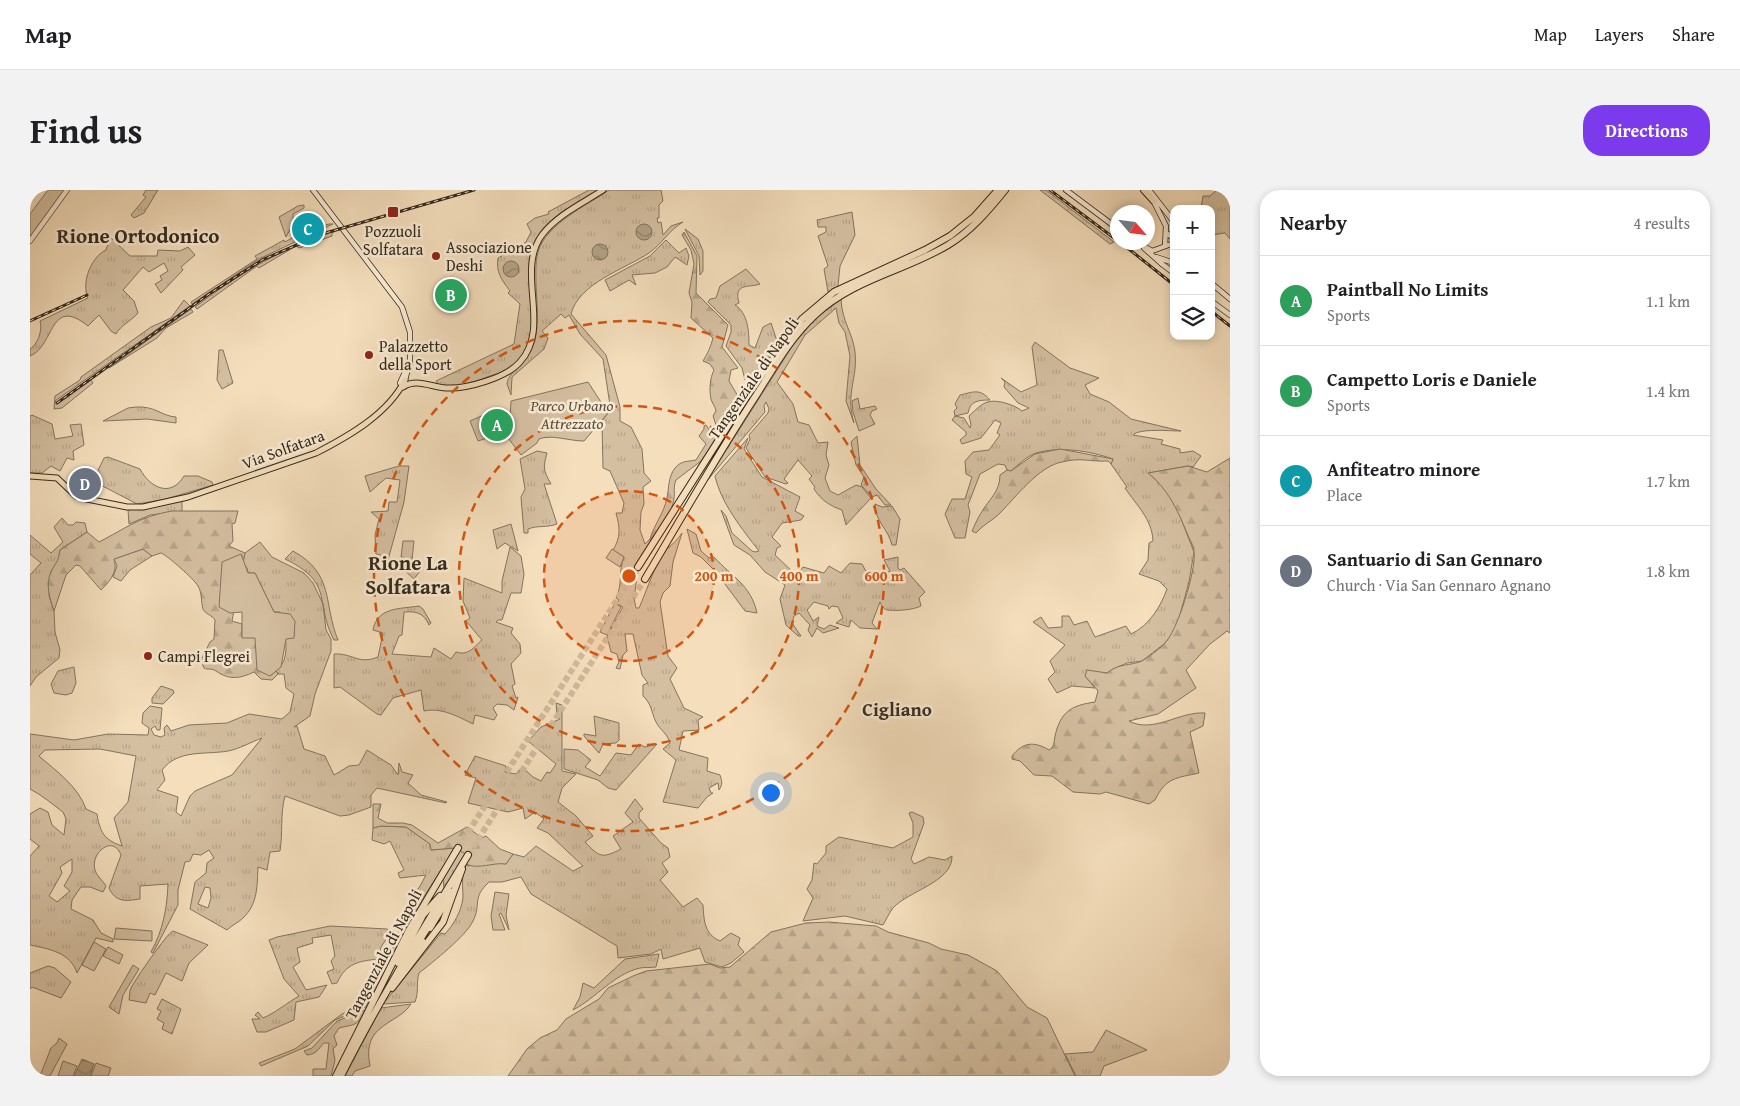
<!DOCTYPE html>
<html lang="en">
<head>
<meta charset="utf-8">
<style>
  :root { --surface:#fff; --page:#f2f2f2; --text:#202124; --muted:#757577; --line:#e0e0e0; --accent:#7c3aed }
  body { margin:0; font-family:"Gentium Book Plus",serif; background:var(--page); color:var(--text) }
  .controls { position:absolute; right:15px; top:15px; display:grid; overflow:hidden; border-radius:10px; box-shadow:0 2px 8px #0003 }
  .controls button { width:45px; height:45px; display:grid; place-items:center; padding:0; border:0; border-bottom:1px solid var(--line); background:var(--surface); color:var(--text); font:25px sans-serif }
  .compass { position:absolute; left:1080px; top:15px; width:45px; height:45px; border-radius:50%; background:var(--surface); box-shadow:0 2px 8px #0003; rotate:118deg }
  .you { position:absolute; left:740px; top:602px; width:18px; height:18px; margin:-12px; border:4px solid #fff; border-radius:50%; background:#1a73e8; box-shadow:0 0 0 8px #1a73e833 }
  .badge { display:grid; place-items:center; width:32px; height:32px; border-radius:50%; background:var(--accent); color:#fff; font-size:16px; font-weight:700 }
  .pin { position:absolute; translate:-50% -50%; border:2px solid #fff; box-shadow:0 1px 5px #0006 }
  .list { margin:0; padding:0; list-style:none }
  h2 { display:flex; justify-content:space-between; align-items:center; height:65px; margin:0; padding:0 20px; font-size:21px }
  h2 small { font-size:16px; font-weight:400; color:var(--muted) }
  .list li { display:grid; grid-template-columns:32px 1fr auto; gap:15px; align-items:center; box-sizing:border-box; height:90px; padding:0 20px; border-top:1px solid var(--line) }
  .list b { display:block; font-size:19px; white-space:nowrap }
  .list p { margin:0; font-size:16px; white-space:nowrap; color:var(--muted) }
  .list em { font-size:16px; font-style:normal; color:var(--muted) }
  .icon { flex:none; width:28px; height:28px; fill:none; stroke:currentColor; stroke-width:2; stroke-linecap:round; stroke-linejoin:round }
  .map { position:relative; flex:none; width:1200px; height:886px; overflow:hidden; border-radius:20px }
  header { display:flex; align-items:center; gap:30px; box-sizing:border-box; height:70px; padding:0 25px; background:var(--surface); border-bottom:1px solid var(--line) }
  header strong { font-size:24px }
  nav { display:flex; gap:28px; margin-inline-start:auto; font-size:18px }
  .intro { display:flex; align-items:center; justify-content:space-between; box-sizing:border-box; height:120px; padding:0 30px }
  h1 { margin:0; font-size:35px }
  .button { padding:12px 22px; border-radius:20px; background:var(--accent); color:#fff; font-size:18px; font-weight:700 }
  main { display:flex; gap:30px; padding:0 30px }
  aside { flex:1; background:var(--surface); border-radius:20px; box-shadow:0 2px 8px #0003 }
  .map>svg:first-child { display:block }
</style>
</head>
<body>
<header>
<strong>Map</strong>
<nav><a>Map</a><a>Layers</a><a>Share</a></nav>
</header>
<div class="intro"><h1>Find us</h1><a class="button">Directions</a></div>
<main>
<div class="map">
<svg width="1200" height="886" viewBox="0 0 1200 886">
  <defs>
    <pattern id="grass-tufts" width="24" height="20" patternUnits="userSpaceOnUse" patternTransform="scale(1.25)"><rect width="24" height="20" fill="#d4bfa1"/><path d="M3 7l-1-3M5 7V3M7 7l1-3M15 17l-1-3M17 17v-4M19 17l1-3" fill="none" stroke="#b7a48a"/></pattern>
    <pattern id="forest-firs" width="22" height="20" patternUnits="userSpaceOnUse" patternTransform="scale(1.25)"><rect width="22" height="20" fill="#d4bfa1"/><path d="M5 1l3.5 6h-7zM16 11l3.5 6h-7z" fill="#b7a48a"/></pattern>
    <pattern id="water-waves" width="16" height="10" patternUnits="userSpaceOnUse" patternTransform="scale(1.25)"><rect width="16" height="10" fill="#b3a186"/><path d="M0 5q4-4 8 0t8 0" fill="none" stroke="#92836d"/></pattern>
  </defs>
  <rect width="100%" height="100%" fill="#f4debc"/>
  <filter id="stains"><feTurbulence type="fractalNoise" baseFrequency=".004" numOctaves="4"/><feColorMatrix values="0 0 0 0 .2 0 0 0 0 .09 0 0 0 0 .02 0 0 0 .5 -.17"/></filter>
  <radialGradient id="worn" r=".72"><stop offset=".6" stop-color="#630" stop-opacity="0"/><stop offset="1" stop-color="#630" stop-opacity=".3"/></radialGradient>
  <path fill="url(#grass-tufts)" stroke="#84745e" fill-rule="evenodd" d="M 116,0 L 128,0 L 114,23 L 104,28 L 101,25 L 116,7 L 113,5 Z
    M 559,0 L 568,0 C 546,14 515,28 504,53 C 487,92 522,150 479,178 C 472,183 465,184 457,187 C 442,193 426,197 409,196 L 406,191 L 484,154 L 490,114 L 478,103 L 480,101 C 471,89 466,82 468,68 L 496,52 L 501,42 L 497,34 L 505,28 L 519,24 L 518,22 Z
    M 579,0 L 631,0 L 633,11 L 629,15 L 629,28 L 627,28 L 628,33 L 631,32 L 633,45 L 641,36 L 653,32 C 639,40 632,54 619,63 C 595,79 549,93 541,124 L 576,165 L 590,217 L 590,231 L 601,237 L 612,259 L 614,283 L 621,291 L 613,297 L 614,314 L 611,322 L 610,340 L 615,354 L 620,349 L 622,353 L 606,378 L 608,381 L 604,408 L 606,418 L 609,418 C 616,403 627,367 639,357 C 644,353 647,350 652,343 L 643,372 L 640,396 L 633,403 L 630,412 L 638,466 L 647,478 L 640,489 L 654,518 L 673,527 L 668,530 L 669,540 L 653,541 L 649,560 L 678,568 L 677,581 L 690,585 C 692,591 693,594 689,600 L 688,593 L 679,598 L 681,603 L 683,603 L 677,607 L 668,618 L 633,612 L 646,570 L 633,559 L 640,553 C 637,543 630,540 626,532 C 621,522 622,514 613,506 L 613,495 L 618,493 L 612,485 L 603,444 L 595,444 L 597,461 L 593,465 L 590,479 L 586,478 L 589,472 L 587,464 L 581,462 L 577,446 L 593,417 L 587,414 L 589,410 L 586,408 C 593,394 588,381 594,367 L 583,360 C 591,347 590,338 586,323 L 592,323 L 594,313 L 580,281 L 573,278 L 572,231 L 578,223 L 574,217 L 580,215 L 573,169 L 550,144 L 539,125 L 535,128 L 531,124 L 512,141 L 518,148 L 514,159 L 482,187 L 481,205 L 477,194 C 478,181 500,170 505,150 C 509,133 507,114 506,96 C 506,85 505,73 508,62 C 515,35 557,15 579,0 Z
    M 1010,0 L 1016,0 L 1084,52 L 1080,54 Z
    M 1187,0 L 1200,0 L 1200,49 L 1195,43 L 1181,45 L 1181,19 L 1171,19 L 1173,6 L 1180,6 Z
    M 274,15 L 274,18 L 263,24 L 263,34 L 256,47 L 249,27 L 268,16 Z
    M 822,22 L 825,45 L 810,76 L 808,96 L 798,102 L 794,79 L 798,76 L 788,46 L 796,42 L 796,37 L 788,37 L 787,30 Z
    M 299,34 L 303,34 L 229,69 L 162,114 L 161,112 L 227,69 L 225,66 L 254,50 L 255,52 L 271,43 Z
    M 309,39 L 302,43 L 302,46 L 269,58 L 266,56 L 229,78 L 227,76 L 167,119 L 165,117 C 213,81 252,58 309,39 Z
    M 655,39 L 668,49 L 673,61 L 673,81 L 670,85 L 669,66 Z
    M 80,47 L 100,66 L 127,66 L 128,60 L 150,61 L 158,57 L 165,65 L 151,77 L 153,80 L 131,103 L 125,94 L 132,90 L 130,86 L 138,81 L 134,73 L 119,82 L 113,77 L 93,100 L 104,111 L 108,123 C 101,131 91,135 86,144 L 81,141 L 69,125 L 58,136 C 19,105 25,156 0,166 L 0,159 C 7,155 13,141 10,131 L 58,108 C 51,93 61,67 76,60 Z
    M 636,50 L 649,63 L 656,58 L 659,66 L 657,75 L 645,67 L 637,77 L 625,83 L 602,85 L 606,95 L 599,90 L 580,101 L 575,90 L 620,66 Z
    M 716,79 L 730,94 C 720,98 703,92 709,113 L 705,115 C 718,123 719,142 719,155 L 725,158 L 733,137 L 741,133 L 747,151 L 730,183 L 718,186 L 715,190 L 712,178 L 696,156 L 701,142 L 701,135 L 678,112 L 680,109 L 686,108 L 690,96 Z
    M 811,109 C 812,132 823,143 825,162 C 828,189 815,203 824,233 L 816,211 L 820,166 L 815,142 L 809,133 L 806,118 L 775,145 L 747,192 L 763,214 L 768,232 L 779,235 L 788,253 L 798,252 L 796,265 L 799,275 L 795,288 L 800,301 L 808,305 L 826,295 L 832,297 L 841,308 L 816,335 L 812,320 C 800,316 791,310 784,299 L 785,297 L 779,289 L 782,286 L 768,270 L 754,289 L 758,293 L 756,294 L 735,287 L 716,258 L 720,249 L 719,245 L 738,223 L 739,219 L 736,212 L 734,216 L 735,222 L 676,292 L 763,155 L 787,127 Z
    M 154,110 L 160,116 L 25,211 L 27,214 L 61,190 L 63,193 L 32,218 L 24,219 L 25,206 L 50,190 L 51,187 L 121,137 L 141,128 Z
    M 161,119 L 163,122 L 136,138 L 127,148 L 79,178 Z
    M 1005,152 L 1040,178 L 1069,188 L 1055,195 L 1060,204 L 1079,212 L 1101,229 L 1151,241 C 1139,241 1110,238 1103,245 L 1133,250 L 1131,254 L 1150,259 L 1150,263 L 1163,261 L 1171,266 L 1163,277 L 1158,276 L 1119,283 L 1136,300 L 1148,321 L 1164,362 L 1159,392 L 1149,428 L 1143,443 L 1134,454 L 1112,471 L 1097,473 L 1083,479 L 1077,483 L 1055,486 L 1065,498 L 1042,496 L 1027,503 L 1018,489 L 1025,482 L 1020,471 L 1035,455 L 1003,432 L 1011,427 L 1018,438 L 1032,437 L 1032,426 L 1039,426 L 1044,435 L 1057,431 L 1065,447 L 1096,436 L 1101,444 C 1119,436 1131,416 1137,399 L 1129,391 L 1109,384 L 1118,370 L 1119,353 L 1123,351 C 1122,329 1107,316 1095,298 L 1097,297 L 1081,274 L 1083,269 C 1060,261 1030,256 1006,263 C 997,266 988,275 981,281 L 977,280 L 975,275 L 968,274 L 950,284 L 938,315 L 940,322 L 935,348 L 925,348 L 915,324 L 922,309 L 935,309 L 942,287 L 936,284 L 935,271 L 943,262 L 959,260 L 970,245 L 967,243 L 971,233 L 965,230 L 951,248 L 932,254 L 930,250 L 936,245 L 936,242 L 922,230 L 925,226 L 924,221 L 927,218 L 925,214 L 930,205 C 943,202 950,198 960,210 C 948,210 940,211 938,223 L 925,226 L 934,228 L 940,238 L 941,235 L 939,226 C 945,221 950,214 958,212 C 967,209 985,215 992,221 L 999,218 L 988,213 L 974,197 L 975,192 L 971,188 L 991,202 L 1007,195 L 1002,157 Z
    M 189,160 L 193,160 L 203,193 L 192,199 L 187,190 Z
    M 828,208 L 830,219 L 845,216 L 847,219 L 842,221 L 840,225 L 845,234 L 829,241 L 823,222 L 822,211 Z
    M 106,217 C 126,216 131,226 146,227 L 146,233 L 117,229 L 73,231 L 98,218 Z
    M 456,224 L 461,238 L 460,247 L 448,251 L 440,231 Z
    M 2,225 L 22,234 L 25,249 L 43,246 L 40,235 L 51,234 L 54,255 L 43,261 L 44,270 L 37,268 L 30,281 L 21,276 L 12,283 L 0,283 L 0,226 Z
    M 827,246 L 830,275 L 846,299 L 861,315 L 855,315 L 847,305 L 842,307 L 831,295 L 834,287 L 826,275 L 821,252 Z
    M 718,248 L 714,259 L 732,287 L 770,307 L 765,321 L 774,326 L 771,330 L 752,333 L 742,347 L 751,356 L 747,358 L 745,365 L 767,386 L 773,377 L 794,383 L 799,376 L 811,383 L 820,373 L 832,374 L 838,385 L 845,386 L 845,384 L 852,384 L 860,381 L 854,370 L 868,367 L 868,378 L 870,380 L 874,378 L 895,402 L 889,408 L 891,416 C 883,420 867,421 858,420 C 854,420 851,415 850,412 L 842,433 L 847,439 L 830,438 L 821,430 L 819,437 L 806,433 L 813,428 L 808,417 L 802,416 L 799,419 L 798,416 L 784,412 L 777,420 L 783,431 L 789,427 L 787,436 L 794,439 L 800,435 L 809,438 L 793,443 L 787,438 L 782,447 L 778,440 L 780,435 L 769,423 L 764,426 L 762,433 L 771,446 L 768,446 L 756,435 L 750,409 L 755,395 L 735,382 L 720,365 L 704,355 L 691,320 L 696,326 L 702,343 L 722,361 L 725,362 L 729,361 C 712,339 691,313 685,286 Z
    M 507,261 L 517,263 C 513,278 513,280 521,294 L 514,294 L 527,334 C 516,338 508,335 498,339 L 498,343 L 494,343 L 491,307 L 495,299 L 490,269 Z
    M 78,267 L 110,279 C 120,298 141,308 154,286 L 168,286 L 182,292 L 183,295 L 136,309 L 107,314 L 63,291 L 74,268 Z
    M 369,276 L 379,276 L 374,312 L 358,370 L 355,378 L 351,378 L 353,372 L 351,365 L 346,364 L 345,345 L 349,329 L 341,322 L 358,321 L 359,312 L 367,312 L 370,290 L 356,288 L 340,302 L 335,286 Z
    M 152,310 L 152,321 L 120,325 L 99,334 L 98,320 Z
    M 845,314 L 852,317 L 862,316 L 870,329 L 866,355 L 862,355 C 858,338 845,332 845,314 Z
    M 32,328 L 38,335 L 43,335 L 46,332 L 55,333 L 57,342 L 30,360 L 28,373 L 21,381 L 19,406 L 24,421 L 25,442 L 30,460 L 29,468 L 6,487 L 0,496 L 0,385 L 11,373 L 0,364 L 0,345 L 21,363 L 33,352 L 24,337 Z
    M 481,334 L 488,361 L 475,353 L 467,359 L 463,340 Z
    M 657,339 L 666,344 L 671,361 L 679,368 L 684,367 C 702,387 721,395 727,423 L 715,421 L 686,382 L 671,367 L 663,363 Z
    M 373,351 L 384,351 L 382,370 L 390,381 L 384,389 L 374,380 L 373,367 L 371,367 Z
    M 230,352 L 242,367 L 274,383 L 283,393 L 293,414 L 296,440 L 301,449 L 301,461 L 285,504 L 280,526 L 264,537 L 267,536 L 274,559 L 295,566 L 304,585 L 319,576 L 329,575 L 337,560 L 361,575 L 368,585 L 369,573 L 372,582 L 383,585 L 378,593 L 391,605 L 417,612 L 416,613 L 347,598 L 341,605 L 341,617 L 319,625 L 310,626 L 255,606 C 250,624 253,643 250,661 L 240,662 L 237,680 L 228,677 C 227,696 228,714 213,728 C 208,733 202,735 197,740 L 160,719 L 165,692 L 176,683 L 177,673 L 184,668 L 179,660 L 171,665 L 163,664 L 160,671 L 155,672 L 148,700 L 148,715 L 123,763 L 121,762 C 133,740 137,719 138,694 L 110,696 L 110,709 C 96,711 86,713 79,698 L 91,665 C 83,644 60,663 65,680 C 66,685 73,691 76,696 L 73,702 L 60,697 L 51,697 L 42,710 L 41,719 L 63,730 L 71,743 L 83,749 L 83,752 L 66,748 L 47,783 C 40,762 19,759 0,755 L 0,666 L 9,656 L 0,649 L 0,624 L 10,618 L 18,622 L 22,635 L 34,645 L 36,629 L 33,622 C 22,614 12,605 0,599 L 0,544 L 44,550 L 78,544 L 118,545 L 119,538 L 112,533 L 113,523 L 120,516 L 132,518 L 130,540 L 127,540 L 125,536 L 121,539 L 124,545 L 131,547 L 135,545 L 134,538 L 137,535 L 141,541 L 159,535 L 197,533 L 219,524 L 252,529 L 260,522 L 264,504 L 256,498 L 254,484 L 248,484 L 246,481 C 263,468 254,440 250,422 L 244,422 L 225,383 L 218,383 L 217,378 L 212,371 L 215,363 ZM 232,548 L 202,585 L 165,601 L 160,606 L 151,626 L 146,622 L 148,607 L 127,600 L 135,590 L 132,580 C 148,559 175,565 198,561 C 209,559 221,552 232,548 ZM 70,559 L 106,566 L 98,612 L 84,628 L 92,656 C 74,650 70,642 67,624 L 56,619 C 48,596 26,581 9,566 L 15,560 ZM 42,669 L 42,682 L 34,696 L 40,701 L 27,712 L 19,706 L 32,683 L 30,677 ZM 175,697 L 180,698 L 181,708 L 178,718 L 168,714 Z
    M 480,357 L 491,366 L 494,384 L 491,403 L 481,403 L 472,430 L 468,430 L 466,432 L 483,438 L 481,443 L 490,454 L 491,463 L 481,474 L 485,494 L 482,496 L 486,508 L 488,507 L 484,520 L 477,515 L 467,514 L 463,518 L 467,525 L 464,530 L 445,525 L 443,534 C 429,527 411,517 394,521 L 391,500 L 363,508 L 351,525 L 347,524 L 310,497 L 304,498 L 304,464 C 323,463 328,475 348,467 L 353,443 L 343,440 C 347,417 370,419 389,416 L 393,419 L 401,433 L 399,435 C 394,423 386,421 374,422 L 372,445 L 369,446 L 362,464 L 401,467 L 404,458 L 421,469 L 426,462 C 438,466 443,458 452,450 L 436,431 L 440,428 L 433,411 L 434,388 L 472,403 L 472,391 Z
    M 113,359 L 122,366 L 100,380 L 91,391 L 83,387 L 87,376 L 84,369 Z
    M 263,361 C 305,384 293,414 308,450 L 304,450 C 284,412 305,393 255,369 Z
    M 44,477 L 46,493 L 42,503 L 36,505 L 24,503 L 21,494 L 28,481 Z
    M 131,496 L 143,500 L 144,503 L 133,514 L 122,513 L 122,508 Z
    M 526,513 L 532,515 L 532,581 L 546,584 L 532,598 L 528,612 L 546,626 L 563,646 L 555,652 C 569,667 572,669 591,659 L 583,646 L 603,632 L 595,623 L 605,609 L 613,619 L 609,623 L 609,628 L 631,653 L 638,658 L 640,667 L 632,673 L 638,682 L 630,690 L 653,717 L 667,708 L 673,715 C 674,730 674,744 690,751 L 701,743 L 710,748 L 708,755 L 714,762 L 701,773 L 692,777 L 675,772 L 670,758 L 633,769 L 631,759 L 621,764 L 588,768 L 587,756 L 501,704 L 491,687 L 472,692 L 459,692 C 441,709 452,713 443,731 C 436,746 403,772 389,783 C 386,793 389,802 385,812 L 353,814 L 411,743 L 415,744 C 424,734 431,722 433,708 C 433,697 431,688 435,676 L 469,673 L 476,674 L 483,664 L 494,667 L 506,656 L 543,681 L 553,676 L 518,643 L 507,638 L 514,629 L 505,622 L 495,629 L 493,618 L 478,622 L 438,613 L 446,588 L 435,585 L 445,566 L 476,576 L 475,582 L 486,584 L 492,577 L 503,587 L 511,591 L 517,582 L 520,583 L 526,574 L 498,551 L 511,537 L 530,529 L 527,525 Z
    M 564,526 L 589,533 L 589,550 L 586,553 L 573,554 L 569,563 L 554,546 L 554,544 L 566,546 Z
    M 609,554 L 615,557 L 627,554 L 586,600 L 578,598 L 568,590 L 534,579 L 534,559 L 548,560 L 561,570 L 555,577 L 570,586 L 586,563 L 601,565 Z
    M 882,622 L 893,627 L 894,633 L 881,669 L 884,674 L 899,667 L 915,670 L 922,666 C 923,692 878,701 863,718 C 859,723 856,730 853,735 L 815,726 L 773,731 L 783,708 L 777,699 L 782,690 L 784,673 L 787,674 L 796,663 L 796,656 L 809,647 L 863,658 L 883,647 L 883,633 L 879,623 Z
    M 351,636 L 376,637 L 400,654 L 401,660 L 425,658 L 395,705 L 336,817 L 305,830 L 278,856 L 231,876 L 229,873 L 265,859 L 312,824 L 332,816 L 342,801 L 368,746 L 373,726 L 378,721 L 381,704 L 389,698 L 396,685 L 370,688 L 368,683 L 374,680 L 360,651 L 354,654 L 342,650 L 343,638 Z
    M 428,659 L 437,664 L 414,698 L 413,689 Z
    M 465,702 L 479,704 L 476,725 L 479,740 L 471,723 L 469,724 L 475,740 L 463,740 L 461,726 Z
    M 300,736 L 357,739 L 361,742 L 351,757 L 349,769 C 329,771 316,773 307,793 L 302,794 L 297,782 L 304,779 L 301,771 L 305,766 L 301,745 L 282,748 L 283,753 L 267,758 L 270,772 L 263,777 L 276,800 L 297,795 L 289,807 L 266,812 L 264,830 L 236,842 L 227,842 L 222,829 L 230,829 L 225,825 L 228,822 L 233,828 C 245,823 257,813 269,806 L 254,789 L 239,750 L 247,747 Z
    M 143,741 L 178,755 L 159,773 L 152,791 L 136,783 L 125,805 L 120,803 L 116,813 L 99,810 C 100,806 99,802 101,798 C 105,790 137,743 143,741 Z
    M 629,764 L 626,777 C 620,778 615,777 610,778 C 584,784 566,808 543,820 L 550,807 L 553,793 L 564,798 L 595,769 Z
    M 103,775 L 109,779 L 93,805 L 89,824 L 79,817 Z
    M 18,776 L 25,778 L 41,792 L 31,808 L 2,797 L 0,799 L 0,783 Z
    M 132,809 L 151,819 L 142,844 L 132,839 L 134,833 L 127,829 L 131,821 L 127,819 Z
    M 381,814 C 368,835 331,833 340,876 L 325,881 L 322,886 L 315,886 L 351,818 Z
    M 335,820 C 327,837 325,834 309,838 L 304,846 L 307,855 L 303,859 L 305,870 L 301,886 L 283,886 L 283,879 L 296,879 L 299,853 L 294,853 C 288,859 287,864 277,865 L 274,861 L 282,858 L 307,831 Z
    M 1076,840 L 1117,860 L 1074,876 L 1070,886 L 1046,886 L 1035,864 L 1063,862 Z"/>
  <path fill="url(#forest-firs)" stroke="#84745e" d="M 654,42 L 667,66 L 666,103 L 698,135 L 692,157 L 708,178 L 701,180 L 699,191 L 709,208 L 703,225 L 671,271 L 646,290 C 643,297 645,302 644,309 C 641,325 631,340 620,349 C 624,335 634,323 637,308 C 639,298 638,287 645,278 C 652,270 657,272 666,270 L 676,254 L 669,246 L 674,239 L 674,236 L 676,235 L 682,244 L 687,238 L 683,226 L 686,221 C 685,216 682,213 681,209 C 679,199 680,188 684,180 L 680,174 L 673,171 C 678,163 681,156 683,148 L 661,128 L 662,112 L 659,103 L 664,74 L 661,60 L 652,45 Z
    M 1030,259 L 1083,269 L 1081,274 L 1078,271 C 1060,272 1051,267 1032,272 C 1009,276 985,308 970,323 C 962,331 954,334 946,343 L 942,341 C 945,335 947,329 951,323 C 959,309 970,302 970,285 L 977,280 L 981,281 L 1005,264 Z
    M 1200,268 L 1200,443 L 1197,441 L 1180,454 L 1156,480 L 1166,498 L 1128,524 L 1099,531 C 1123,544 1150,521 1175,523 L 1173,536 L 1160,542 L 1169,583 C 1147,588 1136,587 1125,610 L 1119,614 L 1076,602 L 1070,604 L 1043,602 L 1022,586 L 1004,585 L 990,571 L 982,569 L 982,566 C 993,552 1004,551 1019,560 L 1022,558 C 1025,553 1024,548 1026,542 C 1032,520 1044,515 1065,512 L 1068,501 L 1055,486 L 1057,480 L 1077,483 C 1089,473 1100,476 1112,471 C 1119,467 1128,460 1134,454 C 1147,443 1167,378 1164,361 C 1163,355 1159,348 1157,343 C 1147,319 1138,299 1118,283 L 1158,276 L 1177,282 Z
    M 142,321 L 208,321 L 205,333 L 202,334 L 203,351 L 199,356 L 215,363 L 202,431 L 212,434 L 212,447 L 225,447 L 240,486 L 246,481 L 248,484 L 242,490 L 231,489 L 224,482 C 209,489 199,490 186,481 C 182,478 178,480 174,478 L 171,470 L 180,452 L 184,449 L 185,430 C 182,425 175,424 173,419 C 171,412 172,402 168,396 C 165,390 137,365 131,363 L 122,366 L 113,359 L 84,369 C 88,382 80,391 71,400 L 50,376 L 46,375 L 36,385 L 24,421 C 20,409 15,394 21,382 C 26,371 28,374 30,360 L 57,342 L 69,352 C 98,337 109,327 142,321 Z
    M 343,614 L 351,614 L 348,628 L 357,633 L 373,633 L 382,635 L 408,653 L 437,637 L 452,648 L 456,646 L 470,659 L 483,664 L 476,674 C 463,672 448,680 436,674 L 439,666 L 425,658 L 401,660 L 400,654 L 376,637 L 351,636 L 343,638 Z
    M 799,732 L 846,736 L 858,742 L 899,753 L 911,759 L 938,765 L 967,781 L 997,817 L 1017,828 L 1045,886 L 478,886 L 497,859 L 510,848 L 527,840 L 536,829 L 569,809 L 578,798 L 603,786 L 616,781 L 680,774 L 690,778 L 700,777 L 741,742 L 776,733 Z"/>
  <path fill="#d4bfa1" stroke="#84745e" d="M 18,0 L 34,0 L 0,47 L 0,24 Z
    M 422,90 L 435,112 L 420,121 L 407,98 Z
    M 558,192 L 578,223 L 554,251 C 539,251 521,244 509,249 L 507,253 L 491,265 L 475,244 L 480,228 L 481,211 Z
    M 456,224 L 473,224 L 476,226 L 470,243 L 460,247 L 461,238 Z
    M 582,359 L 594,367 L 590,377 L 576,368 Z
    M 211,364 L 218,383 L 225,383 L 244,422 L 260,424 L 265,431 L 264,448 L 256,449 L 251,477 L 240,486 L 227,480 L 225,448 L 212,448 L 212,422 L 200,423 L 189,417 L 192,372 Z
    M 585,413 L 591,417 L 577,445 L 570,442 Z
    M 86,738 L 122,741 L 122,751 L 84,749 Z
    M 64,752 L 76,759 L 64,781 L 52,775 Z
    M 78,757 L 93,765 L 89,774 L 73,766 Z
    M 29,848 L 37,854 L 20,886 L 10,886 L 21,858 L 27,853 Z
    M 33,871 L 47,876 L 43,886 L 28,886 Z
    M 66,873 L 81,878 L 78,886 L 61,886 Z"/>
  <path fill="url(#water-waves)" stroke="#81715c" d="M606 42a8 8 0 1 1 16 0a8 8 0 1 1-16 0Z
    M562 62a8 8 0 1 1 16 0a8 8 0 1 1-16 0Z
    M473 79a8 8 0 1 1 16 0a8 8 0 1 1-16 0Z
    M 52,869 L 64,874 L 60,886 L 44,886 Z"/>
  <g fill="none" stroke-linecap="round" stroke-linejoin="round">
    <path stroke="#ceba9c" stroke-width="6" stroke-dasharray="6 3" stroke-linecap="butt" d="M 428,658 L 608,377
      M 438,665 L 615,389"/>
    <g stroke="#655744" stroke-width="6">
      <path id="tertiary" d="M 0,51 L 37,0
        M 1132,74 L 1144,83
        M 1181,111 L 1200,125"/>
    </g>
    <g stroke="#352a1c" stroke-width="6">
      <path id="secondary" d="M 283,0 L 372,117 L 380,142 L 380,172 L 375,190
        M 1036,0 L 1088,39
        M 1119,0 L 1144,32
        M 1123,10 L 1136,36 L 1135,56
        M 1138,44 L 1144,49
        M 1107,52 L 1122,61 L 1144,53
        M 1114,58 L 1132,74
        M 1126,67 L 1144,73
        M 1181,93 L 1200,109
        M 370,193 L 376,180"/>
    </g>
    <g stroke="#352a1c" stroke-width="7">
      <path id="primary" d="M 373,197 C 386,188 401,197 416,198 C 437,199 476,188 490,172 C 522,137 485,82 512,45 C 527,25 553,13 573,0
        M 0,286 L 27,288 L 46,306 L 57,309 L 97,317 L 113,317 L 158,307 L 286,263 C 319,246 358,224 375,190"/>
    </g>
    <g stroke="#352a1c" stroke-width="8">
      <path id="motorway" d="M 1114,0 L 1124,11
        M 608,377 L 720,201 L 772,129 L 804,102 L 895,60 L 920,46 L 945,26 L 968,0
        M 615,389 C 652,327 687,265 727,204 C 744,177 761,147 785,125 C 823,89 875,81 918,55 C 941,41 958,21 975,0
        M 400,738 L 422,702
        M 388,753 L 400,734
        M 368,773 L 393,725 L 410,706
        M 374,778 L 392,751
        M 362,798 L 413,732 L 432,679
        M 306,886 L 379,740 L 428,658
        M 311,886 C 349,810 394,738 438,665"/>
    </g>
    <use href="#tertiary" stroke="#f8ead3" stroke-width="4.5"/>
    <use href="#secondary" stroke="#f8ead3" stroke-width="4.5"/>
    <use href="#primary" stroke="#f4debc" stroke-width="5"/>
    <use href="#motorway" stroke="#f4debc" stroke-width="6"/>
    <g stroke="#352a1c" stroke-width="3">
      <path id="rail" d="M 1020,0 L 1088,51
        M 1090,52 L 1144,95
        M 1181,121 L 1200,136
        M 0,131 L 57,105
        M 27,213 L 179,104 L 232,70 L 292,44 L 444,0"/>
    </g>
    <use href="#rail" stroke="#f8ead3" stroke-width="1" stroke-dasharray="4" stroke-linecap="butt"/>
  </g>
  <circle cx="599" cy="386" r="85" fill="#d6540e" fill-opacity=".12"/>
  <g fill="none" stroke="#d6540e" stroke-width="2.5" stroke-dasharray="9 6">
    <circle cx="599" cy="386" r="85"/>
    <circle cx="599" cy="386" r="170"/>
    <circle cx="599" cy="386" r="255"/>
  </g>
  <g fill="#8f2418" stroke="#f8ead3" stroke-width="2">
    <rect x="357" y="16" width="12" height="12" rx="2.5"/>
    <circle cx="406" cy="66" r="5"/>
    <circle cx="339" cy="165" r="5"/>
    <circle cx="118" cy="466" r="5"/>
  </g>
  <g text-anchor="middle" stroke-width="5" stroke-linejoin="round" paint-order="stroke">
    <g font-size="16" fill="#352a1c" stroke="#f8ead3" text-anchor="start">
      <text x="363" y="47" text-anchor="middle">Pozzuoli<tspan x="363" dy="18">Solfatara</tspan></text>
      <text x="416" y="63">Associazione<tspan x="416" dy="18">Deshi</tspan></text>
      <text x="349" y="162">Palazzetto<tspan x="349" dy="18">della Sport</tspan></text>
      <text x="128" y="472">Campi Flegrei</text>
    </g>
    <g font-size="16" fill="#352a1c" stroke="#f8ead3">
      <text transform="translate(723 188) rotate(-55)" y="6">Tangenziale di Napoli</text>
      <text transform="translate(253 259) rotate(-20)" y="6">Via Solfatara</text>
      <text transform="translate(353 764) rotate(-62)" y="6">Tangenziale di Napoli</text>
    </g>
    <g font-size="16" font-style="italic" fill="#5d4f3d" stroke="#f8ead3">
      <text x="542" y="221">Parco Urbano<tspan x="542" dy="18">Attrezzato</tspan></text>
    </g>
    <g font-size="19" font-weight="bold" fill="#352a1c" stroke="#f8ead3">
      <text x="867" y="526">Cigliano</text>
    </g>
    <g font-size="21" font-weight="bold" fill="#352a1c" stroke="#f8ead3">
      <text x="108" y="53">Rione Ortodonico</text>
      <text x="378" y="380">Rione La<tspan x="378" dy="24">Solfatara</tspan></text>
    </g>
  </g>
  <circle cx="599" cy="386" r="8" fill="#d6540e" stroke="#f8ead3" stroke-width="2.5"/>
  <g font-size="15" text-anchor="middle" font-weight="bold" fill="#d6540e" stroke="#f8ead3" stroke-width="5" stroke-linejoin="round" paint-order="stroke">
    <text x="684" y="391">200 m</text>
    <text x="769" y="391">400 m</text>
    <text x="854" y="391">600 m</text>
  </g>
  <rect width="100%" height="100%" filter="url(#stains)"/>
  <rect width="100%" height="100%" fill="url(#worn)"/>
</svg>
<div class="controls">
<button>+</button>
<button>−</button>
<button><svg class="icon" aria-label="layers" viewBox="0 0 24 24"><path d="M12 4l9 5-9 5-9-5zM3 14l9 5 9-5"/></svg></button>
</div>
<svg class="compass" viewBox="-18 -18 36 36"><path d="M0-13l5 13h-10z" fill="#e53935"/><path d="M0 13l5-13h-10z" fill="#757577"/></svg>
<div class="you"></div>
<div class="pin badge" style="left:467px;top:235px;background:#2e9e5b">A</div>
<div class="pin badge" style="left:421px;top:105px;background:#2e9e5b">B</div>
<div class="pin badge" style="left:278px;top:39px;background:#0f9aa8">C</div>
<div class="pin badge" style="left:55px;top:294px;background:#6b7280">D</div>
</div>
<aside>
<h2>Nearby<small>4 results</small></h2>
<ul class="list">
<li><span class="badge" style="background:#2e9e5b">A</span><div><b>Paintball No Limits</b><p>Sports</p></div><em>1.1 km</em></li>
<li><span class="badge" style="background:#2e9e5b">B</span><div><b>Campetto Loris e Daniele</b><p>Sports</p></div><em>1.4 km</em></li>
<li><span class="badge" style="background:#0f9aa8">C</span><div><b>Anfiteatro minore</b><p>Place</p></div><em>1.7 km</em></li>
<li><span class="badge" style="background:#6b7280">D</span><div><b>Santuario di San Gennaro</b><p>Church · Via San Gennaro Agnano</p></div><em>1.8 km</em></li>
</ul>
</aside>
</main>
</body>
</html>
